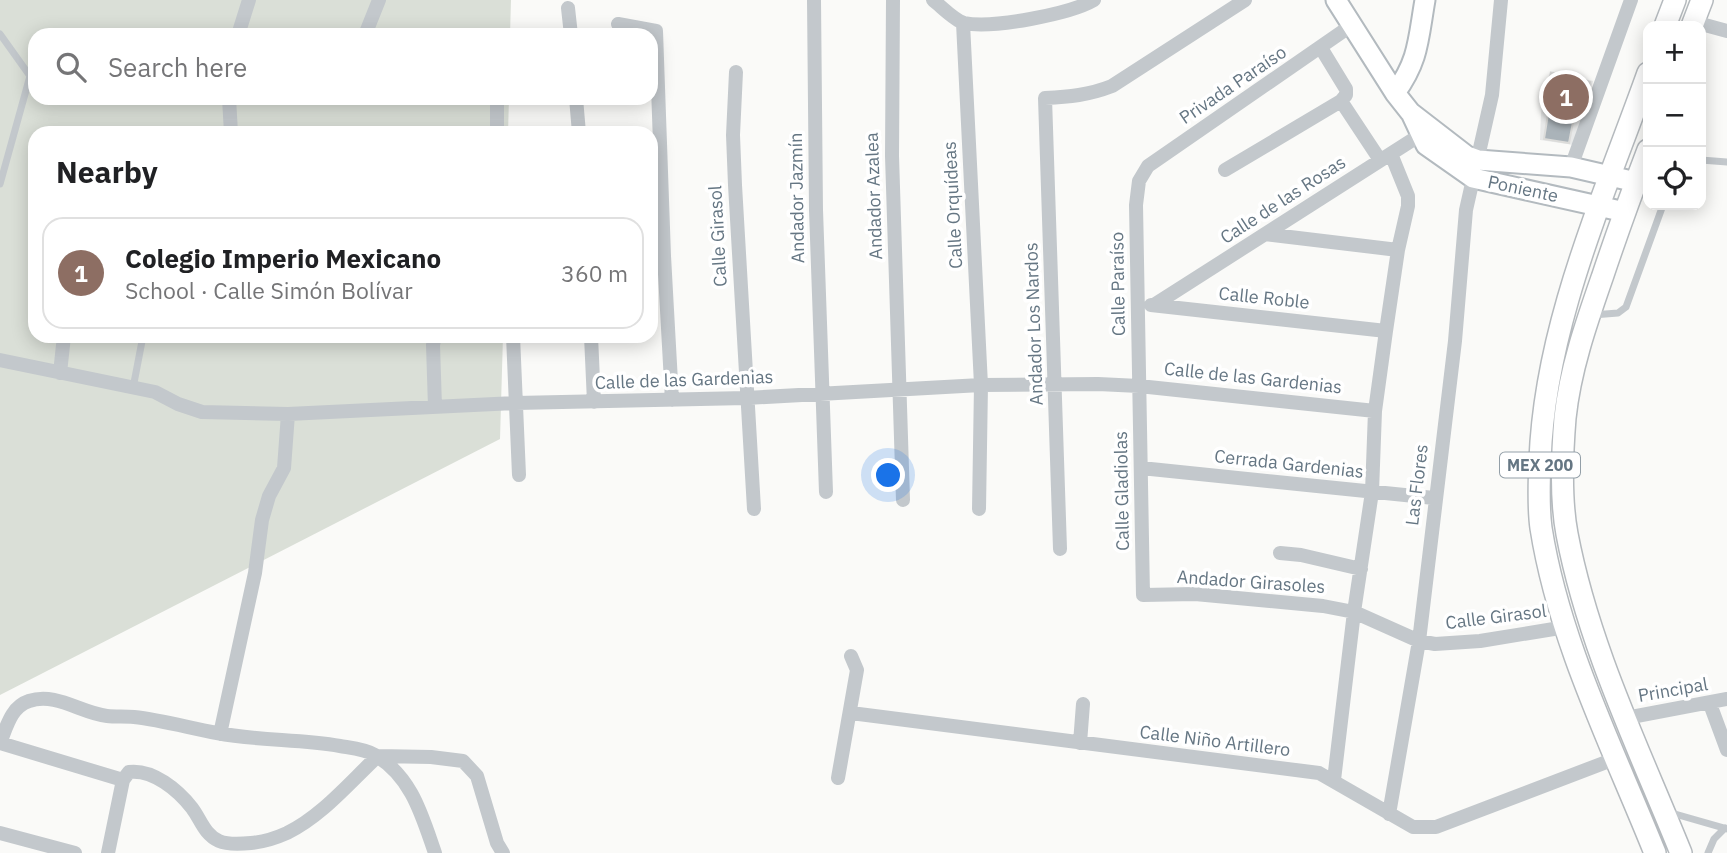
<!DOCTYPE html>
<html lang="en">
<head>
<meta charset="utf-8">
<style>
  :root { --surface:#fff; --page:#f6f6f6; --text:#202124; --muted:#757577; --line:#e0e0e0; --accent:#e4572e }
  body { margin:0; font-family:"IBM Plex Sans",sans-serif; background:var(--page); color:var(--text) }
  .controls { position:absolute; right:21px; top:21px; display:grid; overflow:hidden; border-radius:14px; box-shadow:0 4px 18px #0003 }
  .controls button { width:63px; height:63px; display:grid; place-items:center; padding:0; border:0; border-bottom:2px solid var(--line); background:var(--surface); color:var(--text); font:35px sans-serif }
  .you { position:absolute; left:889px; top:476px; width:24px; height:24px; margin:-18px; border:5px solid #fff; border-radius:50%; background:#1a73e8; box-shadow:0 0 0 10px #1a73e833 }
  .badge { display:grid; place-items:center; width:46px; height:46px; border-radius:50%; background:var(--accent); color:#fff; font-size:23px; font-weight:700 }
  .pin { position:absolute; translate:-50% -50%; border:4px solid #fff; box-shadow:0 2px 7px #0006 }
  .list { margin:0; padding:0; list-style:none }
  h2 { display:flex; justify-content:space-between; align-items:center; height:91px; margin:0; padding:0 28px; font-size:30px }
  h2 small { font-size:23px; font-weight:400; color:var(--muted) }
  .list li { display:grid; grid-template-columns:46px 1fr auto; gap:21px; align-items:center; box-sizing:border-box; height:112px; margin:0 14px 14px; padding:0 14px; border:2px solid var(--line); border-radius:21px }
  .list b { display:block; font-size:26px; white-space:nowrap }
  .list p { margin:0; font-size:23px; white-space:nowrap; color:var(--muted) }
  .list em { font-size:23px; font-style:normal; color:var(--muted) }
  .icon { flex:none; width:38px; height:38px; fill:none; stroke:currentColor; stroke-width:2; stroke-linecap:round; stroke-linejoin:round }
  .map { position:relative; flex:none; width:1727px; height:853px; overflow:hidden }
  .search { position:absolute; background:var(--surface); box-shadow:0 4px 18px #0003; left:28px; top:28px; width:630px; height:77px; display:flex; align-items:center; gap:18px; box-sizing:border-box; padding:0 24px; border-radius:21px; color:var(--muted); font-size:26px }
  .panel { position:absolute; background:var(--surface); box-shadow:0 4px 18px #0003; left:28px; top:126px; width:630px; height:217px; border-radius:21px }
  .map>svg:first-child { display:block }
</style>
</head>
<body>
<div class="map">
<svg width="1727" height="853" viewBox="0 0 1727 853">
  <rect width="100%" height="100%" fill="#fafaf8"/>
  <path fill="#e8e9e9" d="M 1550,71 L 1593,81 L 1574,145 L 1540,140 L 1541,113 Z"/>
  <path fill="#dadfd7" d="M 0,0 L 511,0 L 510,35 L 35,35 L 35,98 L 509,98 L 508,133 L 35,133 L 35,336 L 503,336 L 500,439 L 0,695 Z"/>
  <path fill="#aab3b9" stroke="#dcdcda" stroke-width="2" d="M 1551,73 L 1590,82 L 1578,118 L 1574,117 L 1569,143 L 1544,139 L 1548,114 L 1544,112 Z"/>
  <g fill="none" stroke-linecap="round" stroke-linejoin="round">
    <g stroke="#b3babf" stroke-width="23">
      <path id="secondary" d="M 1336,0 L 1395,93 L 1410,112 L 1467,156 L 1478,160 L 1571,167 L 1636,182
        M 1395,93 C 1419,60 1418,40 1425,0
        M 1411,113 L 1426,145 L 1473,178 L 1625,212"/>
    </g>
    <g stroke="#b5babe" stroke-width="24">
      <path id="primary" d="M 1665,26 L 1675,0
        M 1692,26 L 1702,0
        M 1648,73 C 1603,199 1545,325 1540,460 C 1539,482 1538,506 1541,528 C 1559,642 1613,748 1655,853
        M 1648,150 C 1632,192 1617,233 1603,275 C 1587,321 1570,369 1565,418 C 1562,455 1560,497 1567,534 C 1588,645 1639,749 1681,853"/>
    </g>
    <path stroke="#c3c8cc" stroke-width="7" d="M 0,34 L 30,76 L 0,184
      M 1701,160 L 1727,162
      M 1593,315 L 1618,313 L 1626,307 L 1663,205
      M 133,388 L 143,336
      M 1668,812 L 1727,829
      M 1708,853 L 1714,839 L 1725,828"/>
    <path stroke="#c3c8cc" stroke-width="14" d="M 814,0 L 816,210 L 826,492
      M 893,0 L 892,156 L 903,500
      M 933,0 C 942,7 954,20 964,23 C 992,29 1070,14 1094,0
      M 568,8 L 571,35
      M 1694,22 L 1727,31
      M 963,23 L 981,385 L 979,509
      M 618,24 L 656,31 L 664,256 L 672,400
      M 1352,25 L 1148,166 L 1139,181 L 1136,205 L 1143,595 L 1195,594 L 1323,606 L 1354,612 L 1419,641 L 1435,644 L 1480,641 L 1566,627
      M 238,35 L 249,0
      M 365,35 L 379,0
      M 736,72 L 733,135 L 735,185 L 754,509
      M 229,98 L 231,133
      M 497,98 L 497,133
      M 576,98 L 579,133
      M 1341,101 L 1380,160
      M 1571,167 L 1631,0
      M 1225,170 L 1341,101 L 1346,95 L 1346,89 L 1321,48
      M 1265,234 L 1398,250
      M 1151,305 L 1386,331
      M 1154,305 L 1428,130
      M 513,336 L 519,475
      M 591,336 L 594,402
      M 0,360 L 155,392 L 178,404 L 202,412 L 288,414 L 516,403 L 746,398 L 981,385 L 1098,384 L 1139,386 L 1375,411
      M 60,373 L 64,336
      M 435,407 L 433,345 L 435,336
      M 1141,468 L 1434,498
      M 1060,549 L 1045,98 C 1069,97 1089,95 1112,86 L 1245,0
      M 1280,553 L 1301,555 L 1361,569
      M 1710,704 L 1727,750
      M 851,713 L 1319,773 L 1413,827 L 1436,827 L 1617,758
      M 1626,718 L 1727,699
      M 220,734 L 255,573 L 262,520 L 269,496 L 284,468 L 288,414
      M 0,743 C 7,726 11,707 29,701 C 56,692 81,713 107,716 C 116,717 125,716 134,717 C 161,720 190,728 217,733 C 258,741 299,739 340,746 C 352,748 365,749 375,755 C 412,777 422,816 435,853
      M 0,743 L 123,780
      M 1080,743 L 1083,704
      M 838,778 L 857,670 L 851,656
      M 1334,780 L 1354,612 L 1372,492 L 1375,411 L 1386,331 L 1398,250 L 1408,206 L 1408,196 L 1391,154
      M 1389,814 L 1419,641 L 1455,341 L 1466,210 L 1492,95 L 1501,0
      M 0,833 L 75,853
      M 108,853 L 123,780 L 129,772 C 153,769 178,790 192,808 C 201,820 204,834 219,841 C 228,845 241,844 251,843 C 263,842 276,838 287,833 C 322,816 350,782 378,756 L 431,757 L 463,761 L 477,776 L 497,843 L 503,853"/>
    <use href="#secondary" stroke="#fff" stroke-width="19"/>
    <use href="#primary" stroke="#fff" stroke-width="21"/>
  </g>
  <g text-anchor="middle" stroke-width="7" stroke-linejoin="round" paint-order="stroke">
    <rect fill="#fff" stroke="#939fa8" stroke-width="2" x="1500" y="452.5" width="80" height="25" rx="5"/>
    <g font-size="16" font-weight="bold" fill="#657683">
      <text x="1540" y="471">MEX 200</text>
    </g>
    <g font-size="18" fill="#657683" stroke="#fff">
      <text transform="translate(1233 85) rotate(-34)" y="6">Privada Paraíso</text>
      <text transform="translate(1523 189) rotate(12)" y="6">Poniente</text>
      <text transform="translate(874 196) rotate(-92)" y="6">Andador Azalea</text>
      <text transform="translate(797 198) rotate(-91)" y="6">Andador Jazmín</text>
      <text transform="translate(1283 200) rotate(-33)" y="6">Calle de las Rosas</text>
      <text transform="translate(953 205) rotate(-93)" y="6">Calle Orquídeas</text>
      <text transform="translate(718 236) rotate(-93)" y="6">Calle Girasol</text>
      <text transform="translate(1118 284) rotate(-91)" y="6">Calle Paraíso</text>
      <text transform="translate(1264 298) rotate(6)" y="6">Calle Roble</text>
      <text transform="translate(1034 324) rotate(-92)" y="6">Andador Los Nardos</text>
      <text transform="translate(1253 378) rotate(6)" y="6">Calle de las Gardenias</text>
      <text transform="translate(684 380) rotate(-2)" y="6">Calle de las Gardenias</text>
      <text transform="translate(1289 464) rotate(6)" y="6">Cerrada Gardenias</text>
      <text transform="translate(1417 485) rotate(-83)" y="6">Las Flores</text>
      <text transform="translate(1122 491) rotate(-91)" y="6">Calle Gladiolas</text>
      <text transform="translate(1251 582) rotate(4)" y="6">Andador Girasoles</text>
      <text transform="translate(1496 617) rotate(-7)" y="6">Calle Girasol</text>
      <text transform="translate(1673 690) rotate(-10)" y="6">Principal</text>
      <text transform="translate(1215 741) rotate(7)" y="6">Calle Niño Artillero</text>
    </g>
  </g>
</svg>
<div class="controls">
<button>+</button>
<button>−</button>
<button><svg class="icon" aria-label="locate" viewBox="0 0 24 24"><circle cx="12" cy="12" r="6"/><path d="M12 2v4M12 18v4M2 12h4M18 12h4"/></svg></button>
</div>
<div class="you"></div>
<div class="pin badge" style="left:1566px;top:97px;background:#8d6e63">1</div>
<div class="search"><svg class="icon" aria-label="search" viewBox="0 0 24 24"><circle cx="10" cy="10" r="6"/><path d="M15 15l6 6"/></svg>Search here</div>
<section class="panel">
<h2>Nearby<small></small></h2>
<ul class="list">
<li><span class="badge" style="background:#8d6e63">1</span><div><b>Colegio Imperio Mexicano</b><p>School · Calle Simón Bolívar</p></div><em>360 m</em></li>
</ul>
</section>
</div>
</body>
</html>
